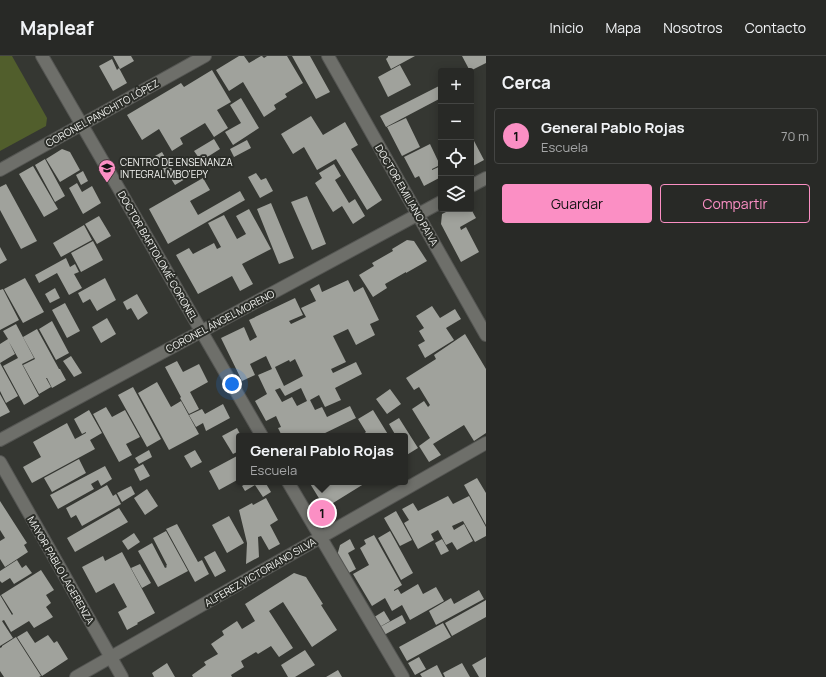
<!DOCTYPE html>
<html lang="es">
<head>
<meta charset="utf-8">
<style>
  :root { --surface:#282926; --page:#343532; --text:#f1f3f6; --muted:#a5a6a7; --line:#444543; --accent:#fb8fc4 }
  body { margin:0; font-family:Manrope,sans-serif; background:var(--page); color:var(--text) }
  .controls { position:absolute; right:12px; top:12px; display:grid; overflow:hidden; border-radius:4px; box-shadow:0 2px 10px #0003 }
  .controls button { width:36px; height:36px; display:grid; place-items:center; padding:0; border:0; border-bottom:1px solid var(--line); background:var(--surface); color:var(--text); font:20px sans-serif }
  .you { position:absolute; left:232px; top:328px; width:14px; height:14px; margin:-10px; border:3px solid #fff; border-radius:50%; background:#1a73e8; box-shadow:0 0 0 6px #1a73e833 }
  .badge { display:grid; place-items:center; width:26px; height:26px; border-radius:50%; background:var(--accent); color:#111; font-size:13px; font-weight:700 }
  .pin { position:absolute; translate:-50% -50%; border:2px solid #fff; box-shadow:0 1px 4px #0006 }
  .popup { position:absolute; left:236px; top:377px; width:172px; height:52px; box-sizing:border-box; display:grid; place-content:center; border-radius:4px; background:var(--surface); filter:drop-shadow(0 1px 3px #0005); font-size:13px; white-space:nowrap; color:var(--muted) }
  .popup b { font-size:15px; color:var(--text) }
  .popup::after { content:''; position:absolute; left:50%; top:100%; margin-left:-8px; border:8px solid transparent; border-top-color:var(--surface) }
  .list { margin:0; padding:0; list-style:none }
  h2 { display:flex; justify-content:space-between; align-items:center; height:52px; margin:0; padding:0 16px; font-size:17px }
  h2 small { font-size:13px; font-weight:400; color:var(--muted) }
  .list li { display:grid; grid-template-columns:26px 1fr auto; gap:12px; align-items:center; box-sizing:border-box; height:56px; margin:0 8px 8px; padding:0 8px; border:1px solid var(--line); border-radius:4px }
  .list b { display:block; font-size:15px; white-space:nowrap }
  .list p { margin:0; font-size:13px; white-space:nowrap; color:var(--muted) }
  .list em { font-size:13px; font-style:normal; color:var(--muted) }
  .actions { display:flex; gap:8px; padding:12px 16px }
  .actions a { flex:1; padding:9px 0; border:1px solid var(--accent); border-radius:4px; text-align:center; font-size:14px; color:var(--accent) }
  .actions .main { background:var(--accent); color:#111 }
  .icon { flex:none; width:22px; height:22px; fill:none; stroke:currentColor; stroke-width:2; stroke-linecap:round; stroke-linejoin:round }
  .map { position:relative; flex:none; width:486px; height:621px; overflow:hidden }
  header { display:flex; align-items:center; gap:24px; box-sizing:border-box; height:56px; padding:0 20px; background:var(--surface); border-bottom:1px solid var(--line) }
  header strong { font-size:19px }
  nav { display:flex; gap:22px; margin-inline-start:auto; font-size:14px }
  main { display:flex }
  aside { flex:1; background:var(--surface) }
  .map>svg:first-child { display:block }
</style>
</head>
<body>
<header>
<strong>Mapleaf</strong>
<nav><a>Inicio</a><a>Mapa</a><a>Nosotros</a><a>Contacto</a></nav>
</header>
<main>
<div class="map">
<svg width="486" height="621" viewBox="0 0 486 621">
  <rect width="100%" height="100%" fill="#353732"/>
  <path fill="#515e2c" d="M 0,0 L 12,0 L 47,62 L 46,70 L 0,95 Z"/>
  <path fill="#a0a29c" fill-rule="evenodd" d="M 113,0 L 131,0 L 134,5 L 120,13 Z
    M 239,0 L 244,0 L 249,7 L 261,0 L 262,0 L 264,2 L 267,0 L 287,0 L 303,27 L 285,38 L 287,41 L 274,49 L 276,53 L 264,61 L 243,26 L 229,35 L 216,14 Z
    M 292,0 L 310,0 L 330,36 L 316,43 Z
    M 388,0 L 415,0 L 391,13 L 386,3 L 388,1 Z
    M 462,0 L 486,0 L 486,7 L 470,15 Z
    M 112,3 L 117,14 L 119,12 L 127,27 L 113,35 L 99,10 Z
    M 400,9 L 411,29 L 388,41 L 378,21 Z
    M 212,14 L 231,46 L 217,54 L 228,72 L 214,81 L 205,67 L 180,82 L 183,88 L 172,95 L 159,73 L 142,84 L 127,59 L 181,27 L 184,31 Z
    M 439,30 L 441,34 L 441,42 L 386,71 L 380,60 Z
    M 241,42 L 259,72 L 233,89 L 225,76 L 241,67 L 230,49 Z
    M 311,60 L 323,79 L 345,66 L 358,89 L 351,93 L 382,144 L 367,154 L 336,103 L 317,114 L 304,91 L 293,98 L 281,78 Z
    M 406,62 L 420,91 L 402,100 L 387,71 Z
    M 214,83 L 220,93 L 201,105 L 194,95 Z
    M 471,83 L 473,83 L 484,104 L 471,111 Z
    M 247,84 L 251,92 L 234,101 L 230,93 Z
    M 430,88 L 440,109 L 432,113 L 432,114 L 441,110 L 441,121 L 424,130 L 419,120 L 415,122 L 404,101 Z
    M 62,93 L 70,96 L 80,114 L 60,126 L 46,103 Z
    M 162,96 L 173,115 L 178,112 L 185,123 L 175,129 L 168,118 L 166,119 L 155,100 Z
    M 45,103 L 65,140 L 55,146 L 35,109 Z
    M 334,108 L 341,120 L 335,124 L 349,147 L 355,143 L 365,160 L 353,168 L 342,150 L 333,156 L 315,127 L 322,122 L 319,117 Z
    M 33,110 L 58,153 L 44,161 L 19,118 Z
    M 83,115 L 88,125 L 81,129 L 76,119 Z
    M 256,117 L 261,124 L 266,122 L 273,135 L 260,142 L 248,121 Z
    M 203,122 L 210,134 L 190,145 L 198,159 L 240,135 L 245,144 L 168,188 L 149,153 Z
    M 77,127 L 82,136 L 92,130 L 101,147 L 83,158 L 69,132 Z
    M 6,128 L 37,185 L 21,193 L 0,154 L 0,131 Z
    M 307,140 L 326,188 L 312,194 L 291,146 Z
    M 271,147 L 294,202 L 279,208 L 257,153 Z
    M 249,153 L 271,193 L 242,208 L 253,228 L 240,235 L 232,220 L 198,238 L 176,199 L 189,192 L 193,198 L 214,187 L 217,193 L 221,191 L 208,167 L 224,159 L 237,183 L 246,178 L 236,160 Z
    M 452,153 L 471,153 L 476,162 L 460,171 L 461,174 L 466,171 L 479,196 L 461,206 L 441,168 L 442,158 Z
    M 99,160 L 111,180 L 97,188 L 85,168 Z
    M 84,169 L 92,184 L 61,201 L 53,187 Z
    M 407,184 L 414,185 L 427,205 L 406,217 L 406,216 L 385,228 L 387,232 L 373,241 L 359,219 L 374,210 L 372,207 L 393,195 L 392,193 Z
    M 93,185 L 103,204 L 81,216 L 71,197 Z
    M 0,191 L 7,204 L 0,208 Z
    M 66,202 L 70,211 L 75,208 L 79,216 L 74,218 L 82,232 L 69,239 L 57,217 L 39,227 L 35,219 Z
    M 25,222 L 44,256 L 23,267 L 4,233 Z
    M 105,222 L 116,244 L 97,255 L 90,243 L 83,247 L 78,237 Z
    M 348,224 L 354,236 L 363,231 L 379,264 L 370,268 L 375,279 L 356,289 L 348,273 L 333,280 L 346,306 L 331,313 L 333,317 L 356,306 L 362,318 L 335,332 L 341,344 L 325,351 L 319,339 L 310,344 L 315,354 L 322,351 L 327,361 L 350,350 L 356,362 L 319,380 L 297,380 L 295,377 L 288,380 L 282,380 L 278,372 L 281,371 L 276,360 L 266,365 L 255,345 L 267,338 L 258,319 L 272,313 L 266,300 L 250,308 L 255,319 L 242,325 L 221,282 L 244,271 L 250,285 L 257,281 L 249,264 L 295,242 L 303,259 L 289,265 L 291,268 L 306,261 L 301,252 L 316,245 L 310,233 L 319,228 L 322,236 ZM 295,303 L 303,320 L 284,330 L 275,311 L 289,304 L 290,306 ZM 280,332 L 285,340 L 301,332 L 307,345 L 297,350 L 292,341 L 282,346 L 275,334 Z
    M 55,232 L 60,242 L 50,247 L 45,238 Z
    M 3,233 L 19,264 L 0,274 L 0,234 Z
    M 137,238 L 148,257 L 138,264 L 131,252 L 127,254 L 123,246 Z
    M 65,247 L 80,275 L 67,282 L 52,254 Z
    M 432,250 L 440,262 L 455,253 L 461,263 L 446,272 L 454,284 L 425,302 L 418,289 L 425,285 L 419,275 L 424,272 L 416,260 Z
    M 107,262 L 116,278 L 101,287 L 92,271 Z
    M 52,265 L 69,297 L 56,304 L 39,273 Z
    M 16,268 L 34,302 L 22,308 L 39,340 L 24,349 L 3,310 L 18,302 L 9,286 L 15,298 L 0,307 L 18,340 L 6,347 L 0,335 L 0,288 L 8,283 L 3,275 Z
    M 37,273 L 59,313 L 60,313 L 66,324 L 52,332 L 47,322 L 46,322 L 51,331 L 39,338 L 23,309 L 35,303 L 23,281 Z
    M 465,278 L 486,313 L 486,377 L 474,385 L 464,369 L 433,388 L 441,399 L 429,406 L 419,390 L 430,382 L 412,353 L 424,345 L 428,351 L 430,349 L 419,331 L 414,334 L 406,322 L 436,303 L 434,299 Z
    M 71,300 L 82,317 L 74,321 L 63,305 Z
    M 177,305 L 183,316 L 199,308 L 208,326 L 190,336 L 199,353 L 189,358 L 180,342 L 181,341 L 165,311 Z
    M 157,326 L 171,351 L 181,345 L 199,378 L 169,394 L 138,337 Z
    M 133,331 L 161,383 L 147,391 L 118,339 Z
    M 390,333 L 401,348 L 387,358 L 376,343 Z
    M 0,338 L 10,356 L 0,361 Z
    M 223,348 L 230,362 L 206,375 L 203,367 L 196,371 L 189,359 L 202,353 L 205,358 Z
    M 106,351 L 112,361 L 125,354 L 140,381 L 126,388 L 132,399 L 119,406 L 93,358 Z
    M 89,354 L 102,377 L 90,384 L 95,393 L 32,427 L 23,411 L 41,401 L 33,386 L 67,367 L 75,383 L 86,377 L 86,376 L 82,378 L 74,363 Z
    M 373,354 L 389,380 L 361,380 L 366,376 L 358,363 Z
    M 399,362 L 418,392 L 405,400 L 405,380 L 396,380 L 389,368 Z
    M 237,372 L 241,380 L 239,380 L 239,395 L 233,398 L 222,380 Z
    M 149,394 L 152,401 L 139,408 L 135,402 Z
    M 195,394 L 202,406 L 191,412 L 184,400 Z
    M 237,400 L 239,405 L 239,423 L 219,434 L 209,415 Z
    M 79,403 L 86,417 L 52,436 L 44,422 Z
    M 143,408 L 150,420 L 140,425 L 134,413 Z
    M 105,410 L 112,423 L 101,430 L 98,424 L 91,428 L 94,433 L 58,453 L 50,439 Z
    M 477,422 L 486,437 L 486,469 L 464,429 Z
    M 248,426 L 265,426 L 271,436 L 263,441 L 255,429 L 245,435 L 242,430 Z
    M 309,426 L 367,426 L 325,452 Z
    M 107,429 L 113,440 L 116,438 L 121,448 L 82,470 L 76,459 L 71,462 L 66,452 Z
    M 131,430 L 135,438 L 122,446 L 117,437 Z
    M 147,433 L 158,450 L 145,459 L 134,442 Z
    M 448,440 L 453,448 L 469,440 L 486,471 L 486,480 L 475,486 L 463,465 L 452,470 L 454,474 L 464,468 L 473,485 L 457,494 L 452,486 L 446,489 L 438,474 L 431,478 L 434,484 L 418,493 L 404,467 L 409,464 L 402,453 L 413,447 L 418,455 Z
    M 266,442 L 278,464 L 270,469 L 280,488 L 269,494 L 261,480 L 258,481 L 259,501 L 246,508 L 247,487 L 239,454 L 252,447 L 253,449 Z
    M 0,445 L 27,487 L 24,489 L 28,496 L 5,511 L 0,503 L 0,485 L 5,482 L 0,474 Z
    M 119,452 L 128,466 L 75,496 L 67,482 Z
    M 396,455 L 412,484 L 400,490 L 384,462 Z
    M 229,460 L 244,487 L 227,497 L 212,469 Z
    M 177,468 L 198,506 L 202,504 L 209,518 L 195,526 L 166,473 Z
    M 166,475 L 188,515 L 158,531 L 138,495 L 152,487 L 165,512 L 167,511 L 166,510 L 167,509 L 153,482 Z
    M 390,475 L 413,517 L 401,524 L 378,482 Z
    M 134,477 L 140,486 L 128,494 L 122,485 Z
    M 374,479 L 402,529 L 394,534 L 394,535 L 398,533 L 401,538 L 418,528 L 423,538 L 436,531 L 444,545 L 410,564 L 402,549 L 392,555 L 385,542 L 372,550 L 353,518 L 369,509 L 360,492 L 366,488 L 364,484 Z
    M 350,483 L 355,493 L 348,497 L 356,513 L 347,518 L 337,500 L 340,489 Z
    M 442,483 L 449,495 L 441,499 L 435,487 Z
    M 215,495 L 226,515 L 215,521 L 204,501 Z
    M 122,496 L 155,557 L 137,567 L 138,568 L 127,574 L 118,556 L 127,551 L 114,527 L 96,537 L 82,511 L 103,500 L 105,505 Z
    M 17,504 L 22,512 L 26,509 L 32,517 L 14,528 L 10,522 L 2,527 L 0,525 L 0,515 Z
    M 140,508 L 151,527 L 142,532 L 131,512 Z
    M 41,514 L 54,534 L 46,539 L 51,547 L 46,551 L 53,561 L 34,572 L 29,565 L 11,576 L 4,564 L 2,565 L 13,582 L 0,590 L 0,539 L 12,559 L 13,558 L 1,539 Z
    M 294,517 L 306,521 L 323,548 L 321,549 L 337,574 L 312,591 L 283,546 L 269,555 L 293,592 L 279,601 L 271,590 L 258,598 L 256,596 L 241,605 L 244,611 L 231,619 L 232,621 L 193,621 L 192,619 L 206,609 L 204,606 L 218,598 L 211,588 L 224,579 L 222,575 L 237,565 L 242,573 L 255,565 L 245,548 Z
    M 479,534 L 484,543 L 436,569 L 429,555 L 451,542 L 454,548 Z
    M 486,544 L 486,561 L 452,580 L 445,567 Z
    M 384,555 L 390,565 L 376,573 L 371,563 Z
    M 402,559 L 406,567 L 384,579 L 380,571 Z
    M 443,567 L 451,581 L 407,605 L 399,591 Z
    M 27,575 L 35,587 L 48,579 L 54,587 L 57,585 L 68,603 L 42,620 L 17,581 Z
    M 16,581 L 41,620 L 39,621 L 4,621 L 0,615 L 0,592 L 2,591 L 2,590 Z
    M 305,594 L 315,609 L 295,621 L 288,621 L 281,609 Z
    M 419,601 L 426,613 L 415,619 L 408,607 Z
    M 486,601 L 486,621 L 479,621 L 472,609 Z
    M 167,607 L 175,621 L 154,621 L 152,617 Z
    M 462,607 L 470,621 L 445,621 L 443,617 Z
    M 437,609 L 443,621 L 422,621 L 420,618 Z
    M 338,614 L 342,621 L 326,621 Z"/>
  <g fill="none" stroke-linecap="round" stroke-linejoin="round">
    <g stroke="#545552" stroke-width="14">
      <path id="minor" d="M 42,0 L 262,380
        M 328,0 L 486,279
        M 0,114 L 205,0
        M 471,130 L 486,122
        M 0,384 L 441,146
        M 0,406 L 122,621
        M 288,426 L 403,621
        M 76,621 L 486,387"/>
    </g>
    <use href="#minor" stroke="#6e6f6a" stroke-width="12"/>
  </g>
  <defs>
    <g id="school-pin" transform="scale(0.9)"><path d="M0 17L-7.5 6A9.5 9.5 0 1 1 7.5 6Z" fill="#fb8fc4" stroke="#2b2d28"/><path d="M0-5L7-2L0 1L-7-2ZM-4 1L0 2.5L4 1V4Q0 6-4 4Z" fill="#111"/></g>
  </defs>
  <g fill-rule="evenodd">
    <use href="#school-pin" x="107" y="112"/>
  </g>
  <g text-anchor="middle" stroke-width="4" stroke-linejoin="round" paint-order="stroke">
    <g font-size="10" fill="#f2f3f0" stroke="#2b2d28">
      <text transform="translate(102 57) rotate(-29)" y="4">CORONEL PANCHITO LÓPEZ</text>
      <text transform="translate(407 139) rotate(60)" y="4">DOCTOR EMILIANO PAIVA</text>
      <text transform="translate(158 200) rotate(60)" y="4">DOCTOR BARTOLOMÉ CORONEL</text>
      <text transform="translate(220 265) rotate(-28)" y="4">CORONEL ÁNGEL MORENO</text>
      <text transform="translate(61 514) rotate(60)" y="4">MAYOR PABLO LAGERENZA</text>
      <text transform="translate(260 516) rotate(-30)" y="4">ALFEREZ VICTORIANO SILVA</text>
    </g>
    <g font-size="10" fill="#f2f3f0" stroke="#2b2d28" text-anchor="start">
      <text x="120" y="110">CENTRO DE ENSEÑANZA<tspan x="120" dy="12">INTEGRAL MBO'EPY</tspan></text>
    </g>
  </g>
</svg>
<div class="controls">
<button>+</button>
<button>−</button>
<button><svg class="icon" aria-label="locate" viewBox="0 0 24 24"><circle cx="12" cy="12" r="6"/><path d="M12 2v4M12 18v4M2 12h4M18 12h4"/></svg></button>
<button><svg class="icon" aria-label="layers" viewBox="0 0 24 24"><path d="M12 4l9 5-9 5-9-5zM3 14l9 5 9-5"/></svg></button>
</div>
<div class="you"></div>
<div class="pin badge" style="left:322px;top:457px">1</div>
<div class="popup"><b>General Pablo Rojas</b>Escuela</div>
</div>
<aside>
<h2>Cerca<small></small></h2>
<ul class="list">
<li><span class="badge">1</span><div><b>General Pablo Rojas</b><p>Escuela</p></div><em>70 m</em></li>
</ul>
<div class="actions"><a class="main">Guardar</a><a>Compartir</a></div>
</aside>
</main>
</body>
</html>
